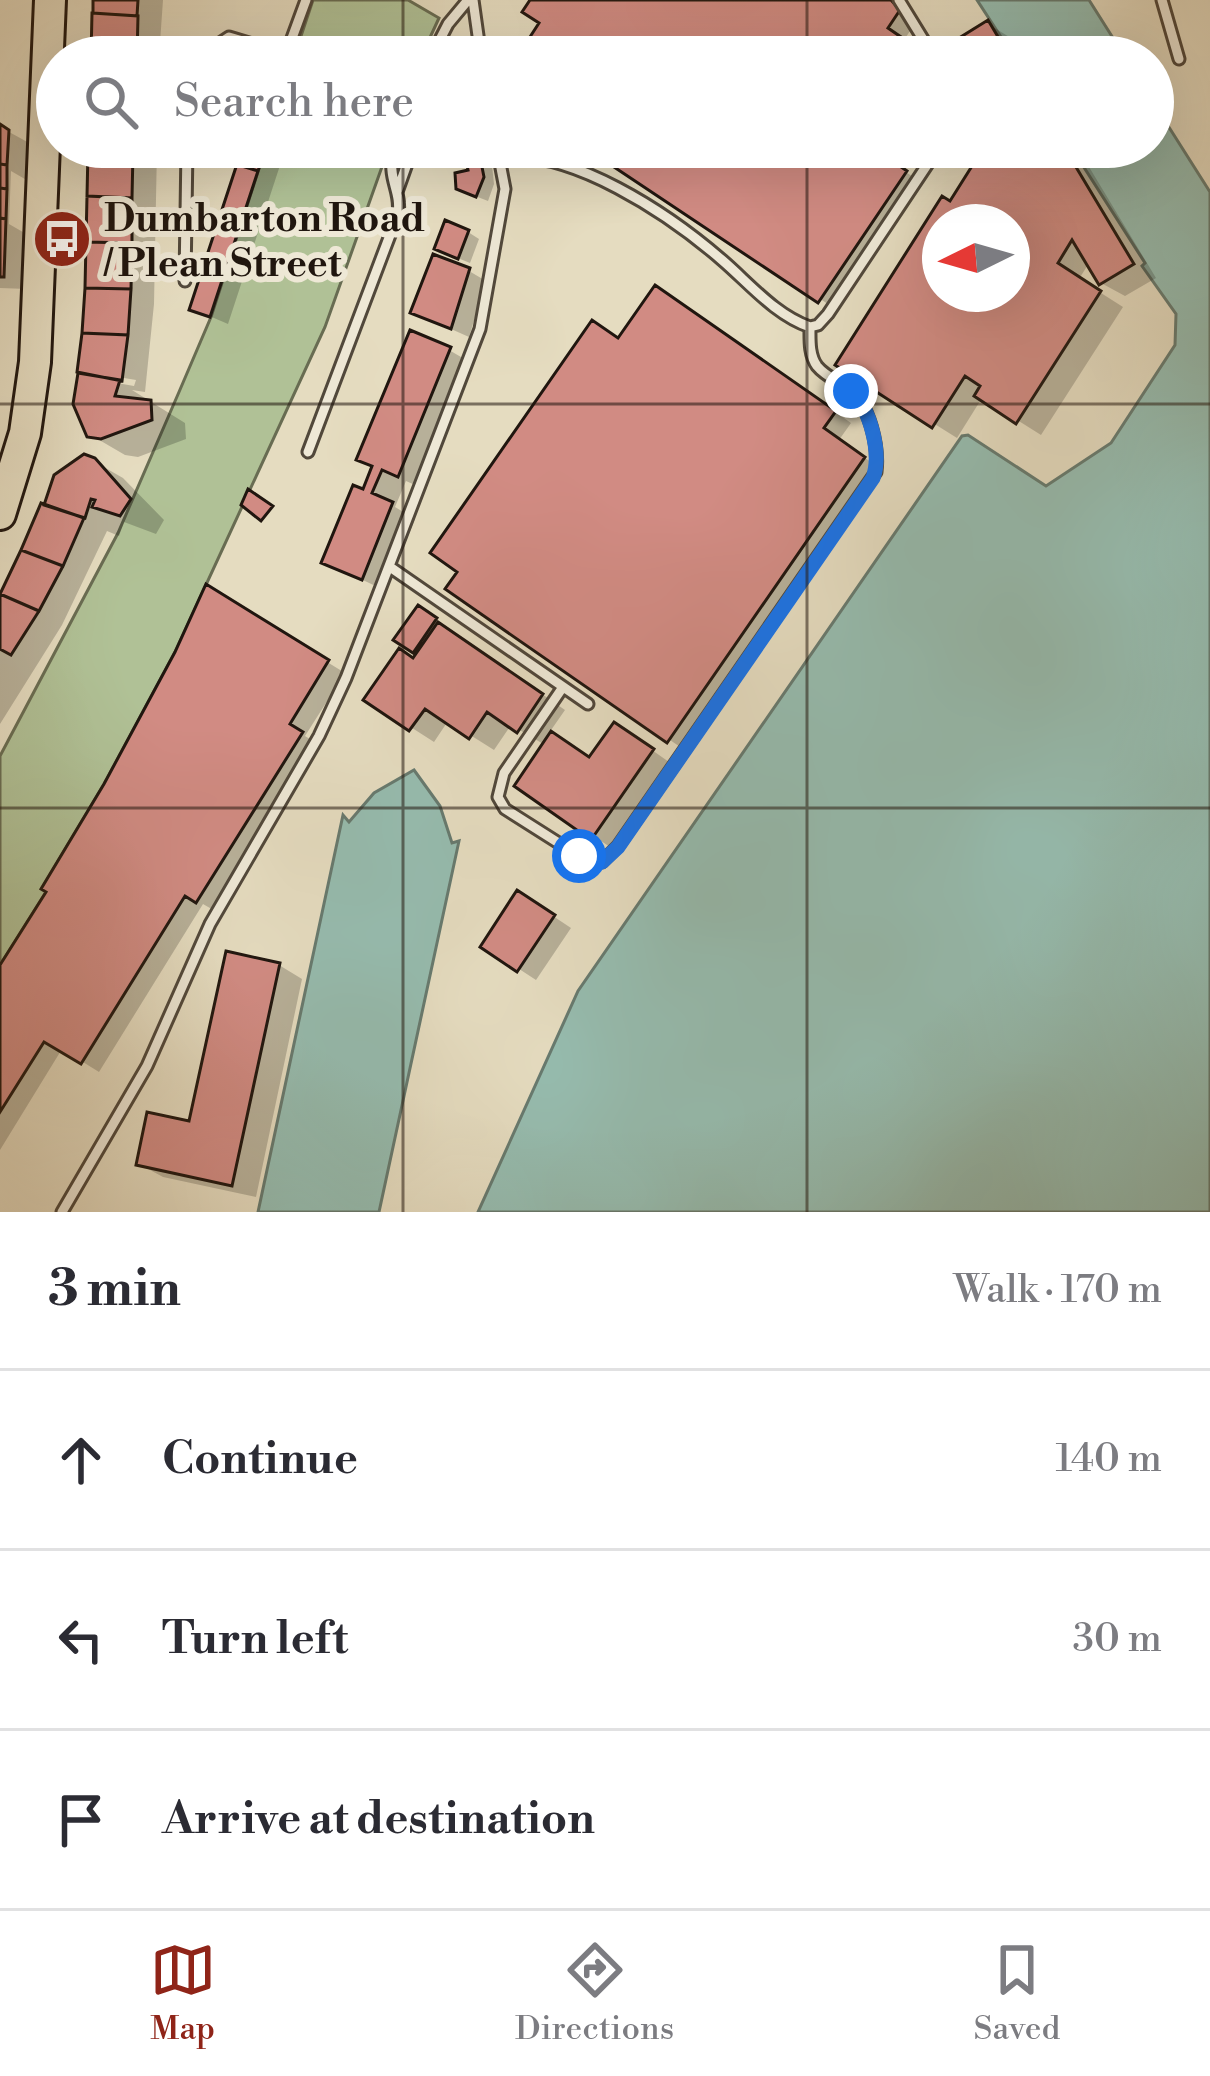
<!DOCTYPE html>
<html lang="en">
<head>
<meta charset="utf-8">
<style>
  :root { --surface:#fff; --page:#f7f7f7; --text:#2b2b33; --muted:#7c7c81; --line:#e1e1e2; --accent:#8f2418 }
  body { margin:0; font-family:"Libre Bodoni",serif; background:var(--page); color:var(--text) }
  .compass { position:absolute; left:922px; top:204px; width:108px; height:108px; border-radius:50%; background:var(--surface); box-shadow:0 12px 48px #0002; rotate:265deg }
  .stop { position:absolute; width:36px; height:36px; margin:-27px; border:9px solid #1a73e8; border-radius:50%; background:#fff }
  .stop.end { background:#1a73e8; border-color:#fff; box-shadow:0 3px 12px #0008 }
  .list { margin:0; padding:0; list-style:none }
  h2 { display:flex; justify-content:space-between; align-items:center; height:156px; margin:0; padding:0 48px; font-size:51px }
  h2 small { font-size:39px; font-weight:400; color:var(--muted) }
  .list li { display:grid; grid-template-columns:78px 1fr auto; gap:36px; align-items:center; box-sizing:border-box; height:180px; padding:0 48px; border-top:3px solid var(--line) }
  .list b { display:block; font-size:45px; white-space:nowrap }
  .list em { font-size:39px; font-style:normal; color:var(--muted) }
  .icon { flex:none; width:66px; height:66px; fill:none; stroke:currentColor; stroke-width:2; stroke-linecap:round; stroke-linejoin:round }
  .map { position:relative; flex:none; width:1210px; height:1212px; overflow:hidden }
  .search { position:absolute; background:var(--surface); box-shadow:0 12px 48px #0002; left:36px; right:36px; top:36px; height:132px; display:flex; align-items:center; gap:30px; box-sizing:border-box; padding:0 42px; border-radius:66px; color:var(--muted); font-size:45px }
  .sheet { height:696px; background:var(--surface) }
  nav { display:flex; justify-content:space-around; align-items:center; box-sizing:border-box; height:168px; border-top:3px solid var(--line); background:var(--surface); font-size:33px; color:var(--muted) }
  nav a { display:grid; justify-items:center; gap:6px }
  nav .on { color:var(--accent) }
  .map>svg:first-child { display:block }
</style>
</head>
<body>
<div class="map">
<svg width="1210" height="1212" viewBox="0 0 1210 1212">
  <rect width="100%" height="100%" fill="#e5dcc0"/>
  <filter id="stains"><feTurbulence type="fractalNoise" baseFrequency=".00167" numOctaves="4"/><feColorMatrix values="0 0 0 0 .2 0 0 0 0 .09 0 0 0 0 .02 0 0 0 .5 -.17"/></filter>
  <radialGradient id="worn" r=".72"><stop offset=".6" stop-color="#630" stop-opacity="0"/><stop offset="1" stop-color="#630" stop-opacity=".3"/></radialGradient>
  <path fill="#b0c196" stroke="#686c52" stroke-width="3" d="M 313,0 L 408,0 L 439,18 L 421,57 L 294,57 Z
    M 266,147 L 389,147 L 325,327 L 175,652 L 104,784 L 42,888 L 46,892 L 0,965 L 0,756 L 118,533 L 179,392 L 211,317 Z"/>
  <path fill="#96bcaf" stroke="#677a6f" stroke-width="3" d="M 977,0 L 1089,0 L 1125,57 L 1014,57 Z
    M 1153,102 L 1210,192 L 1210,1212 L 478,1212 L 578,991 L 962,436 L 968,435 L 1046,486 L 1111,443 L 1175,345 L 1176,314 L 1142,266 L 1145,263 L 1071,147 L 1153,147 Z
    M 414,770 L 440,806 L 452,843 L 459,841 L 379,1212 L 258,1212 L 343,815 L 349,822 L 374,793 Z"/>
  <path fill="#0003" fill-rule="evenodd" d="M 97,0 L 163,0 L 159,57 L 94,57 Z
    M 534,0 L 896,0 L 916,22 L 904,40 L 928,57 L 521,57 L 544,22 Z
    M 988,24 L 1011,38 L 1023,57 L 963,57 Z
    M 0,127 L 42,150 L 30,182 L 11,171 L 9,224 L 28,235 L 27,289 L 0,288 Z
    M 91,147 L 157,147 L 154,304 L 145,392 L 132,390 L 185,423 L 186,439 L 138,457 L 125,455 L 89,434 L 76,404 L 88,288 ZM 100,374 L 136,380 L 134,386 L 100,380 Z
    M 197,147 L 286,147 L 228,324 L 193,309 L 239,167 L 214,159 Z
    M 466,147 L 490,147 L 494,184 L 488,201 L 470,194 Z
    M 590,147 L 869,147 L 922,183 L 837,310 Z
    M 988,147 L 1077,147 L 1156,278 L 1125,296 L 1101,283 L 1089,263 L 1079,279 L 1123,307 L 1041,435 L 982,398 L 957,438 L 839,364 ZM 940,222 L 1012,222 L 1012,294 L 940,294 Z
    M 468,232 L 479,239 L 470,263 L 448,254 Z
    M 469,271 L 486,281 L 469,337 L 413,312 Z
    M 673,299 L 851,423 L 839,440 L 881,469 L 686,751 L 449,588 Z
    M 449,350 L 473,364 L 422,488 L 406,481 L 395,507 L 415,519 L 386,591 L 325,562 L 375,467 Z
    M 88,458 L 123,478 L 164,520 L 156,534 L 124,522 L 119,536 L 107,531 L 62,625 L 0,724 L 0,592 Z
    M 207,588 L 345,673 L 305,736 L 318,744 L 215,911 L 203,904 L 99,1072 L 62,1049 L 0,1150 L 0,971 L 50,891 L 178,653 Z
    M 419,609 L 565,710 L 549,733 L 591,760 L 632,736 L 669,762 L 610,847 L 518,785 L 545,745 L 511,725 L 494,750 L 448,721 L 434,742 L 367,699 L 420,654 L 398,639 Z
    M 535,904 L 571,928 L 536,980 L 484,946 Z
    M 279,965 L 302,979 L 256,1197 L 163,1177 L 139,1164 L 191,1125 Z"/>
  <path fill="#d18b83" stroke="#20160f" stroke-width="3" fill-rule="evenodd" d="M 93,0 L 138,0 L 137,16 L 93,13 Z
    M 530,0 L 891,0 L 900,10 L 888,28 L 923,52 L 920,57 L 517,57 L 539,23 L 522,12 Z
    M 92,13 L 138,16 L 137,57 L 91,57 Z
    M 988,20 L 1010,57 L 960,57 L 951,43 Z
    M 226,46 L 263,57 L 223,57 Z
    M 0,124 L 9,130 L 7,165 L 0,164 Z
    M 88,147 L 133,147 L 133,152 L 88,151 Z
    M 194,147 L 266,147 L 258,171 L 193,151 Z
    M 463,147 L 478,147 L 484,177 L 476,197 L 456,189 L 455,173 L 468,170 Z
    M 584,147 L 872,147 L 907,171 L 818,303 Z
    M 984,147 L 1064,147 L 1134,264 L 1099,285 L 1072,240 L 1058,263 L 1101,291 L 1016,424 L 974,396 L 980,386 L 965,376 L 932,428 L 835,365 L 942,196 L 950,201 ZM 940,222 L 1012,222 L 1012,294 L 940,294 Z
    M 88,151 L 133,152 L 132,198 L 87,196 Z
    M 0,164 L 7,165 L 7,189 L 0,188 Z
    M 237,164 L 258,171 L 210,317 L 189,310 Z
    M 0,188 L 7,189 L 6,219 L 0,218 Z
    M 87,196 L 132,198 L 132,243 L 86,242 Z
    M 0,218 L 6,219 L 4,277 L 0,277 Z
    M 445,220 L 469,230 L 458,259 L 434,249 Z
    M 86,242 L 132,243 L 131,289 L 85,288 Z
    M 433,254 L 470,268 L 451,329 L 410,313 Z
    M 655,285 L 836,411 L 824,428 L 865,457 L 667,743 L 445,589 L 457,572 L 430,553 L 592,320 L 618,338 Z
    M 85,288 L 131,289 L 128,335 L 82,333 Z
    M 410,330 L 451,347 L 398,477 L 382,470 L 372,493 L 393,502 L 362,580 L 321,563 L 353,485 L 363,489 L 372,466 L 356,460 Z
    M 82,333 L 128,335 L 122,381 L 77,372 Z
    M 78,373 L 120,380 L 115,396 L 151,400 L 152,420 L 101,439 L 87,437 L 73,404 Z
    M 84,454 L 95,458 L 131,499 L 120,516 L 92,507 L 95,500 L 91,499 L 85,518 L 44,505 L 54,475 Z
    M 248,489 L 273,506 L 261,521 L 241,505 Z
    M 41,503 L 84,518 L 63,566 L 21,550 Z
    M 21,550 L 63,566 L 39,611 L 0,594 Z
    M 206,584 L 329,660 L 290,724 L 303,732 L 196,903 L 185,896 L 81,1064 L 44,1042 L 0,1112 L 0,965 L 46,892 L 41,889 L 104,784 L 175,652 Z
    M 0,594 L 39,611 L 11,655 L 0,649 Z
    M 418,605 L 437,618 L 413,653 L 393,640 Z
    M 438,622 L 543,694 L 517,733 L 487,712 L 469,739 L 425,709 L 409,731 L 363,700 L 399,648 L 413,658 Z
    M 614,722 L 654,749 L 591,840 L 514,786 L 551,731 L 589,757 Z
    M 517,890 L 555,915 L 517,972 L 480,947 Z
    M 226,951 L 280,963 L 232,1186 L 136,1165 L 147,1112 L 189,1121 Z"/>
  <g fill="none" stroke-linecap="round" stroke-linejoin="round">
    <g stroke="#51483b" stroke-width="15">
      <path id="service" d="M 473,0 L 481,57
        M 899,0 L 934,57
        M 1162,0 L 1179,59
        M 215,57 L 220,43 L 229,37 L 276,51 L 288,49 L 306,0
        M 431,57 L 448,24 L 468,0
        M 499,158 C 570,147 670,215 722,260 C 749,283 775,315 810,327 L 818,325 L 828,314 L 939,147
        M 397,192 L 413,147
        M 185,281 L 187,147
        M 308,452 L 398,214 C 402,189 385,179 395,147
        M 390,567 L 588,704
        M 563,687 L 504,773 L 498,797 L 505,809 L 587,861 L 602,862 L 618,846 L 876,472 C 879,447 870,405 849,389 C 839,382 825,376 817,366 C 809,355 810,340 810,327
        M 62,1212 L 147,1066 L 210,924 L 319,736 L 346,678 L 480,329 L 505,189 L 497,147"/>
    </g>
    <g stroke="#20160f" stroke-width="36">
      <path id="primary" d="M 0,514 L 25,433 L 35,362 L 50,0"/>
    </g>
    <use href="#service" stroke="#eee8d6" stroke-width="9"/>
    <use href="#primary" stroke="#e5dcc0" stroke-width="30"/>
  </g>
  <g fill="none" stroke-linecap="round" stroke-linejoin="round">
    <path stroke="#1a73e8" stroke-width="15" d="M 579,856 L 602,862 L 618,847 L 873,478 C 882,453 870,408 851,391"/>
  </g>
  <path fill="none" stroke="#20160f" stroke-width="3" stroke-opacity="0.55" d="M 403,0 L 403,57M 807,0 L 807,57M 403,147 L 403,1212M 807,147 L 807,1212M 0,404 L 1210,404M 0,808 L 1210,808"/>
  <defs>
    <g id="bus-disc" transform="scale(3)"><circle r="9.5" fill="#8f2418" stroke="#eee8d6"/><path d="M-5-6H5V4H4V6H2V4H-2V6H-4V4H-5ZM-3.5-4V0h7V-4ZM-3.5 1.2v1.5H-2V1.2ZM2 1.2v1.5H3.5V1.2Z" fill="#fff"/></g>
  </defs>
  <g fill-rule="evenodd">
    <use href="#bus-disc" x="62" y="239"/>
  </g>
  <g text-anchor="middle" stroke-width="12" stroke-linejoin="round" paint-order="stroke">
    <g font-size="39" font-weight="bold" fill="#20160f" stroke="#eee8d6" text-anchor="start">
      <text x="104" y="231">Dumbarton Road<tspan x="104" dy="45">/ Plean Street</tspan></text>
    </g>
  </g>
  <rect width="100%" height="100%" filter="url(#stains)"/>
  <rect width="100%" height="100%" fill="url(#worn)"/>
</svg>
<svg class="compass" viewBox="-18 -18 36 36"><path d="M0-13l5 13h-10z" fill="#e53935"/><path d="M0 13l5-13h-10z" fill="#7c7c81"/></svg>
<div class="stop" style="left:579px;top:856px"></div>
<div class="stop end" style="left:851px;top:391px"></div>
<div class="search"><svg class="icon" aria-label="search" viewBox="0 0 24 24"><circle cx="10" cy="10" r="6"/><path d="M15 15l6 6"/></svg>Search here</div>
</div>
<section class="sheet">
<h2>3 min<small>Walk · 170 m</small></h2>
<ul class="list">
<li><svg class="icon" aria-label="ahead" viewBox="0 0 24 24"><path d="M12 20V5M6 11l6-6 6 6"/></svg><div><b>Continue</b></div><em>140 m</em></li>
<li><svg class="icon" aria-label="left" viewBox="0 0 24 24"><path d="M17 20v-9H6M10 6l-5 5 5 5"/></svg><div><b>Turn left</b></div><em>30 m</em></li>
<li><svg class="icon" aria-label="arrive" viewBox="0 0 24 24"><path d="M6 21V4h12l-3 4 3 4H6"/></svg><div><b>Arrive at destination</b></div></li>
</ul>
</section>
<nav>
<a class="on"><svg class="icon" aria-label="map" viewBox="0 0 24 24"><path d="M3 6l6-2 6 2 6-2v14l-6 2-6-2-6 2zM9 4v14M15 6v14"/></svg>Map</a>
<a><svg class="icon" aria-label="directions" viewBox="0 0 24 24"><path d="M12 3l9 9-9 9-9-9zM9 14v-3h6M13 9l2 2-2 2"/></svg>Directions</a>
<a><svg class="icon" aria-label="saved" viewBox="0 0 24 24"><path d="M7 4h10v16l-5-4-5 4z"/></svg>Saved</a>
</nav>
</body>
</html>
